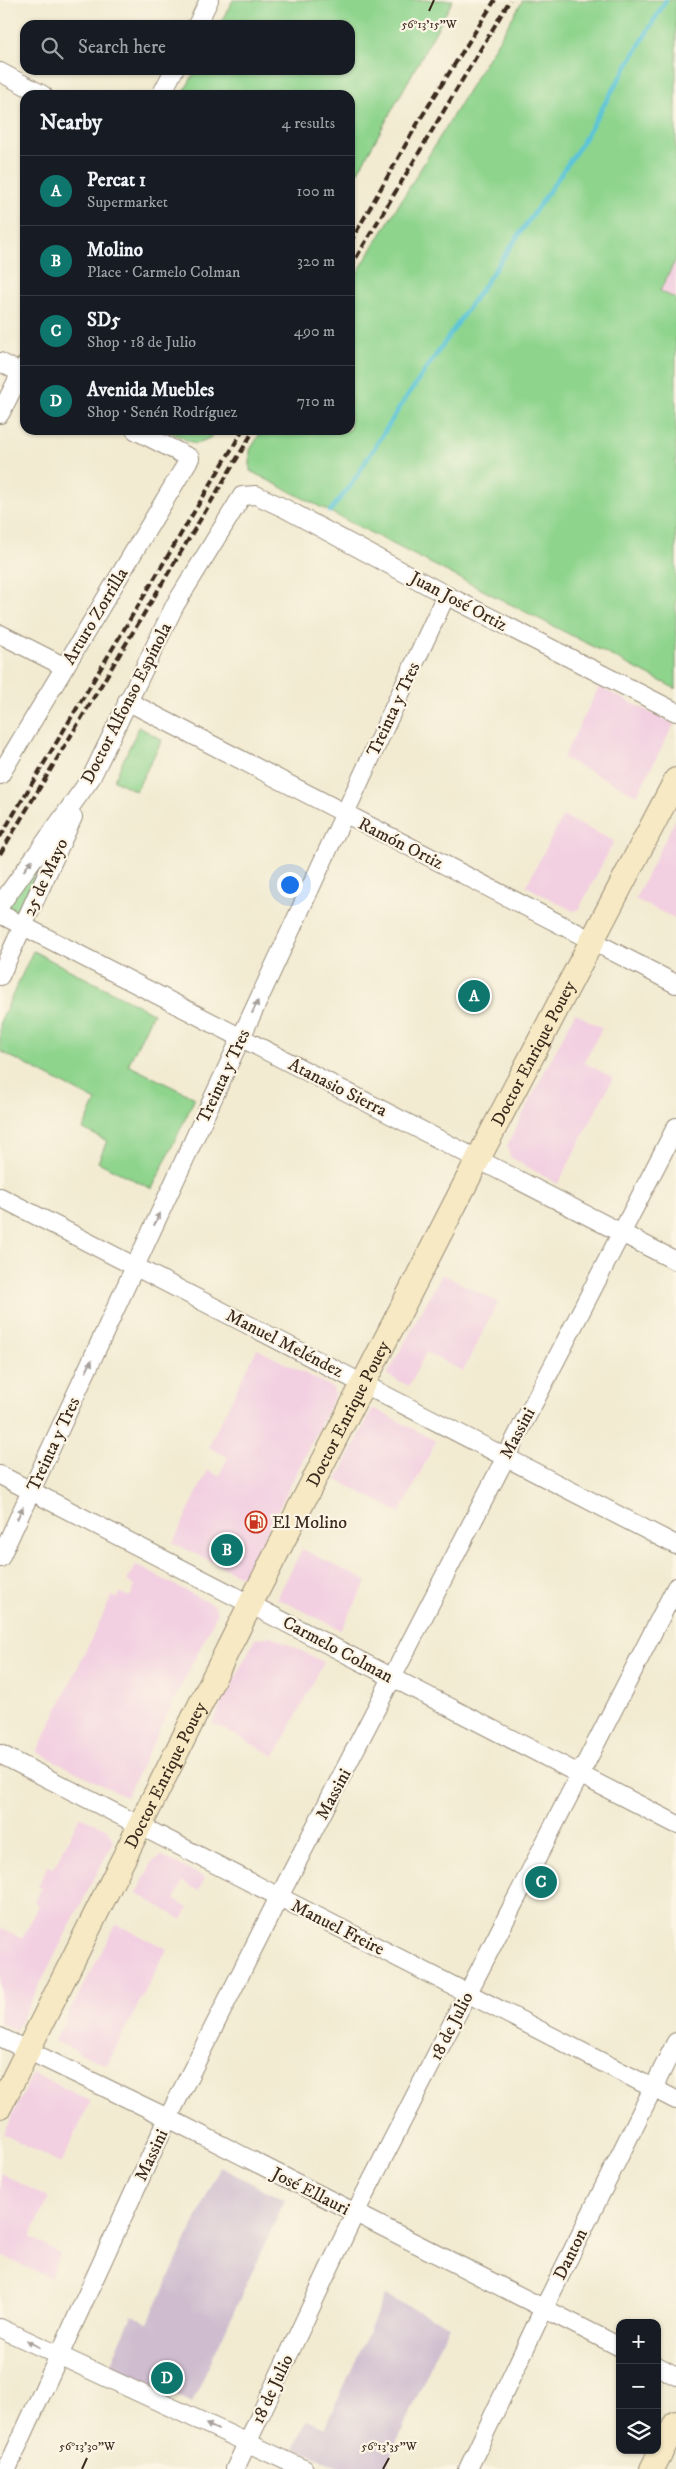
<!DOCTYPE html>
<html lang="en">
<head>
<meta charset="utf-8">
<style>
  :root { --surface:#171b24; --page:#20242c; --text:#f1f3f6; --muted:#9ea1a6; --line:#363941; --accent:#0f766e }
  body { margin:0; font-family:"IM FELL DW Pica",serif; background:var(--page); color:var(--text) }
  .controls { position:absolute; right:15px; bottom:15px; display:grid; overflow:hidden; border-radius:10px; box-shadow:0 1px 4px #0004 }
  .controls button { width:45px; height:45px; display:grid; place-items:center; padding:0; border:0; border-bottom:1px solid var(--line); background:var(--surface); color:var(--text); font:25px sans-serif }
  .you { position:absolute; left:289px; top:884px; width:18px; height:18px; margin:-12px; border:4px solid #fff; border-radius:50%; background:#1a73e8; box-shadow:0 0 0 8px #1a73e833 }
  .badge { display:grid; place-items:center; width:32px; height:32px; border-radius:50%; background:var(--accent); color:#fff; font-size:16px; font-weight:700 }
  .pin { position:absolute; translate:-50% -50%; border:2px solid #fff; box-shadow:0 1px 5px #0006 }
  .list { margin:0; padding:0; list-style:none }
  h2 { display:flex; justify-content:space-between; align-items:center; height:65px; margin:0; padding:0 20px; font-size:21px }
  h2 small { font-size:16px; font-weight:400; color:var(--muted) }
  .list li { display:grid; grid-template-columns:32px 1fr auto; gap:15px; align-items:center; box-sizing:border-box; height:70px; padding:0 20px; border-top:1px solid var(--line) }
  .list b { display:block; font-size:19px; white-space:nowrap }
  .list p { margin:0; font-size:16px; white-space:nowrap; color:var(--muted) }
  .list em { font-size:16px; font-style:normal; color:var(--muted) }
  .icon { flex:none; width:28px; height:28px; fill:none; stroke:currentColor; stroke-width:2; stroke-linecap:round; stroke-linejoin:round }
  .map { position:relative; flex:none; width:676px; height:2469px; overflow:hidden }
  .search { position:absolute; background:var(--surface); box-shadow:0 1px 4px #0004; left:20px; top:20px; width:335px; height:55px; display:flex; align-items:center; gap:12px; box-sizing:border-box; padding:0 18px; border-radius:15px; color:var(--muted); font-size:19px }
  .panel { position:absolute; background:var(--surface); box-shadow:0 1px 4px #0004; left:20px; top:90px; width:335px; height:345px; border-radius:15px }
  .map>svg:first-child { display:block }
</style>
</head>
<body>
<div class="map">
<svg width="676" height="2469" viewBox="0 0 676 2469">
  <rect width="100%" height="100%" fill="#fcf5e5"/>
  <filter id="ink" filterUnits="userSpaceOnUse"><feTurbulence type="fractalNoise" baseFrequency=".02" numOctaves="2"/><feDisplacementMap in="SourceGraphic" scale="10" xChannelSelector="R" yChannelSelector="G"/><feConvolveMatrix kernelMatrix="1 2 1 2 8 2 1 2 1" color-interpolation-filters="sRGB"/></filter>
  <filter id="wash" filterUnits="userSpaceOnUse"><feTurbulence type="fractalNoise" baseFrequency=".0096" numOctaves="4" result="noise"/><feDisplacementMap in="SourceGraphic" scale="20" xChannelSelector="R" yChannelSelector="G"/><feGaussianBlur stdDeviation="1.12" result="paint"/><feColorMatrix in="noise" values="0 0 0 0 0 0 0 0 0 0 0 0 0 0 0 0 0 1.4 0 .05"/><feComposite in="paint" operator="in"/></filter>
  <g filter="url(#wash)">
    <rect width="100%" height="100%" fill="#f2ebd2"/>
    <path fill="#f2cfe1" d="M 676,259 L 676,299 L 660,291 Z
      M 599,687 L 674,724 L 637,795 L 563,758 Z
      M 563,816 L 614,841 L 579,909 L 573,911 L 526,886 Z
      M 676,818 L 676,919 L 635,899 Z
      M 575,1013 L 602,1028 L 584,1062 L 613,1078 L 558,1184 L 510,1157 L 507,1145 Z
      M 442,1274 L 498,1302 L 463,1371 L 426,1352 L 409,1386 L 387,1375 Z
      M 257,1349 L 333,1388 L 335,1395 L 246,1575 L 241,1576 L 173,1543 L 208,1470 L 219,1476 L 228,1457 L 208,1447 Z
      M 373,1408 L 436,1441 L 400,1513 L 337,1480 Z
      M 302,1549 L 367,1581 L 341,1630 L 277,1598 Z
      M 136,1565 L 215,1606 L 217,1614 L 126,1797 L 37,1752 L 112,1596 L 117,1598 L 120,1593 L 130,1597 L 135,1586 L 127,1581 Z
      M 271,1636 L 324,1662 L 275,1756 L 212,1723 L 255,1639 Z
      M 80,1816 L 109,1830 L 113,1842 L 16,2030 L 0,2023 L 0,1928 L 22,1939 L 39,1906 L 34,1902 L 41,1888 L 38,1886 L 48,1866 L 54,1868 Z
      M 162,1856 L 205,1878 L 199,1891 L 183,1882 L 174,1899 L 188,1908 L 182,1920 L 137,1893 L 152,1862 Z
      M 116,1924 L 167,1949 L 107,2065 L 54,2041 Z
      M 33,2073 L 91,2101 L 61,2163 L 3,2134 Z
      M 0,2173 L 49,2198 L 30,2237 L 60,2254 L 50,2278 L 0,2255 Z"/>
    <path fill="#cfbdcf" d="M 220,2167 L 285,2200 L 192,2403 L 110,2365 L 132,2315 L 148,2323 Z
      M 385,2296 L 449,2325 L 385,2469 L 343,2469 L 294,2448 L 307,2420 L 325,2428 Z"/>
    <path fill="#8ed48d" stroke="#647f56" d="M 233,0 L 453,0 L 350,186 L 350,95 L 182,95 L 196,70 L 350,70 L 350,25 L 219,25 Z
      M 523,0 L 676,0 L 676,259 L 660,291 L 676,299 L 676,689 L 250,471 L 250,450 L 262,430 L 350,430 L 350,285 Z
      M 166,430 L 215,430 L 210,438 L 195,444 Z
      M 139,727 L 162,740 L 136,791 L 114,780 Z
      M 42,862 L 19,908 L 15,910 L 9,907 L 8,903 L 29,867 Z
      M 33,951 L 153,1013 L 128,1065 L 195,1098 L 152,1189 L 98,1162 L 107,1141 L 83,1129 L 96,1101 L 0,1051 L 0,1022 Z"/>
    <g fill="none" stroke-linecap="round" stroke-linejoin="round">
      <path stroke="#5cc5d7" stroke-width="4.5" d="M 330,511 L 351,485 L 400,407 L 578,149 L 666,0"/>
    </g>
  </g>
  <g filter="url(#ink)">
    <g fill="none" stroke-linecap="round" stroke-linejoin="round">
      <g stroke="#968a78" stroke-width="20">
        <path id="street" d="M 197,25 L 209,0
          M 0,72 L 43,95
          M 161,95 L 174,70
          M 0,362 L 25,375
          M 0,414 L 25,365
          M 0,634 L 65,667
          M 127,701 L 676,984
          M 0,775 L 190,458 L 135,430
          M 0,905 L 91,778 L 175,605 L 242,496 L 256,495 L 284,508 L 446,595 L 676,712
          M 0,914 L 676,1261
          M 0,976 L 73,817
          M 0,1197 L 676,1545
          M 0,1475 L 676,1824
          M 0,1558 L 446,595
          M 0,1754 L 676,2100
          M 0,2037 L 168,2118 L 620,2347
          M 0,2328 L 304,2469
          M 657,2366 L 676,2376
          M 7,2469 L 168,2118 L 279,1897 L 676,1127
          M 235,2469 L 355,2213 L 676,1587
          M 468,2469 L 544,2308 L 676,2042"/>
      </g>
      <g stroke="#968a78" stroke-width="26">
        <g id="secondary">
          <path id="s1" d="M 0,2106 L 251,1603 L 478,1159 L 676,780"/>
          <path d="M 652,2469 L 676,2423"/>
        </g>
      </g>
      <use href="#street" stroke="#fff" stroke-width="18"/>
      <use href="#secondary" stroke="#f6e9c3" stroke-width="24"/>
      <path stroke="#3b2a1e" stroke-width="4" stroke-dasharray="8 4" stroke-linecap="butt" d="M 350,243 L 419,121 L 495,0
        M 350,268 L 510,0
        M 0,837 L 243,430
        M 0,854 L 254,430"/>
    </g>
    <defs><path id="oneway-solid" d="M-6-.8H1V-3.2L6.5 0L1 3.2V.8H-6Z" transform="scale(1.25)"/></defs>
    <g fill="#a79f9a">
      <use href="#oneway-solid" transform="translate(28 865) rotate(-54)"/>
      <use href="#oneway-solid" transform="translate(255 1007) rotate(-65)"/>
      <use href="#oneway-solid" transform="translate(157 1219) rotate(-65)"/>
      <use href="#oneway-solid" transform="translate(89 1366) rotate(-65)"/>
      <use href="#oneway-solid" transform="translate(20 1513) rotate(-65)"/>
      <use href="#oneway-solid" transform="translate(33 2344) rotate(-154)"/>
      <use href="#oneway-solid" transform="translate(212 2427) rotate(-155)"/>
    </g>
  </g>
  <path fill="none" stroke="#3b2a1e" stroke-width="2" d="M 429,11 L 434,0M 82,2469 L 87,2458M 383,2469 L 389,2458"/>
  <defs>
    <g id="fuel-ring" transform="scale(1.125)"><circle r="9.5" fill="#fcf5e5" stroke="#c8321e" stroke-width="1.5"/><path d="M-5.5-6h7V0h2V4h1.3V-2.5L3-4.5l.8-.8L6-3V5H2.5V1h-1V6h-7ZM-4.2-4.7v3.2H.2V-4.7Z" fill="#c8321e"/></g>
  </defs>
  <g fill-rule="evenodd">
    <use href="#fuel-ring" x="256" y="1522"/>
  </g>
  <g text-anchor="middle" stroke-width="4.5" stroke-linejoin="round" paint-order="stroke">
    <g font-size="18" fill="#3b2a1e" stroke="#fcf5e5">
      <text transform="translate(459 601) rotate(28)" y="6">Juan José Ortiz</text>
      <text transform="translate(95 616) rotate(-59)" y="6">Arturo Zorrilla</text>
      <text transform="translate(126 703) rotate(-63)" y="6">Doctor Alfonso Espínola</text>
      <text transform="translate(393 709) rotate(-65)" y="6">Treinta y Tres</text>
      <text transform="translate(401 843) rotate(27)" y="6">Ramón Ortiz</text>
      <text transform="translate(45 877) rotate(-65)" y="6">25 de Mayo</text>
      <text dy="6" stroke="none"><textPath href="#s1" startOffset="1180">Doctor Enrique Pouey</textPath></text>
      <text transform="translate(223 1076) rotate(-65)" y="6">Treinta y Tres</text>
      <text transform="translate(338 1087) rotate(27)" y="6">Atanasio Sierra</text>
      <text transform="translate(285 1343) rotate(27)" y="6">Manuel Meléndez</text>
      <text dy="6" stroke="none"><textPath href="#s1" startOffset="775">Doctor Enrique Pouey</textPath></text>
      <text transform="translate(517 1433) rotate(-62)" y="6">Massini</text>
      <text transform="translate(53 1444) rotate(-65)" y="6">Treinta y Tres</text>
      <text transform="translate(338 1649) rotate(28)" y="6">Carmelo Colman</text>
      <text dy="6" stroke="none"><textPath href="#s1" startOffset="370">Doctor Enrique Pouey</textPath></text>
      <text transform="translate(333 1794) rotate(-62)" y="6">Massini</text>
      <text transform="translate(338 1927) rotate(27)" y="6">Manuel Freire</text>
      <text transform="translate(451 2026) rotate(-63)" y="6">18 de Julio</text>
      <text transform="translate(151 2155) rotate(-65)" y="6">Massini</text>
      <text transform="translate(311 2191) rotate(27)" y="6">José Ellauri</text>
      <text transform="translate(570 2254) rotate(-64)" y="6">Danton</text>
      <text transform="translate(272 2389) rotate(-65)" y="6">18 de Julio</text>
    </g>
    <g font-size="18" fill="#3b2a1e" stroke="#fcf5e5" text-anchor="start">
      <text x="272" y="1528">El Molino</text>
    </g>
  </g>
  <g font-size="12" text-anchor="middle" fill="#3b2a1e" stroke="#fcf5e5" stroke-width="4.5" stroke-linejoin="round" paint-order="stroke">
    <text x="429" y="28">56°13'15"W</text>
    <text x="87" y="2450">56°13'30"W</text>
    <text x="389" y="2450">56°13'35"W</text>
  </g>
</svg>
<div class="controls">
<button>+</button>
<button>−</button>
<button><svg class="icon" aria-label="layers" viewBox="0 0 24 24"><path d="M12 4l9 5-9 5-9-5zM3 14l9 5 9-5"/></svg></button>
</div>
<div class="you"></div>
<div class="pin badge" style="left:474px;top:996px">A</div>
<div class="pin badge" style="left:227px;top:1550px">B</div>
<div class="pin badge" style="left:541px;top:1882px">C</div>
<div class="pin badge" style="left:167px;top:2378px">D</div>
<div class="search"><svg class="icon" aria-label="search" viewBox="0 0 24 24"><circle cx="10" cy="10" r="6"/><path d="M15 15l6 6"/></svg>Search here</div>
<section class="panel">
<h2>Nearby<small>4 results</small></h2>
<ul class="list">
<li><span class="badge">A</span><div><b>Percat 1</b><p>Supermarket</p></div><em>100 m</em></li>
<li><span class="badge">B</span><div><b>Molino</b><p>Place · Carmelo Colman</p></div><em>320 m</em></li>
<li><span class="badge">C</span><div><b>SD5</b><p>Shop · 18 de Julio</p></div><em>490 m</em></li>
<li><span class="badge">D</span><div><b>Avenida Muebles</b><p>Shop · Senén Rodríguez</p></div><em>710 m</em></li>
</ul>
</section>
</div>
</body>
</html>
